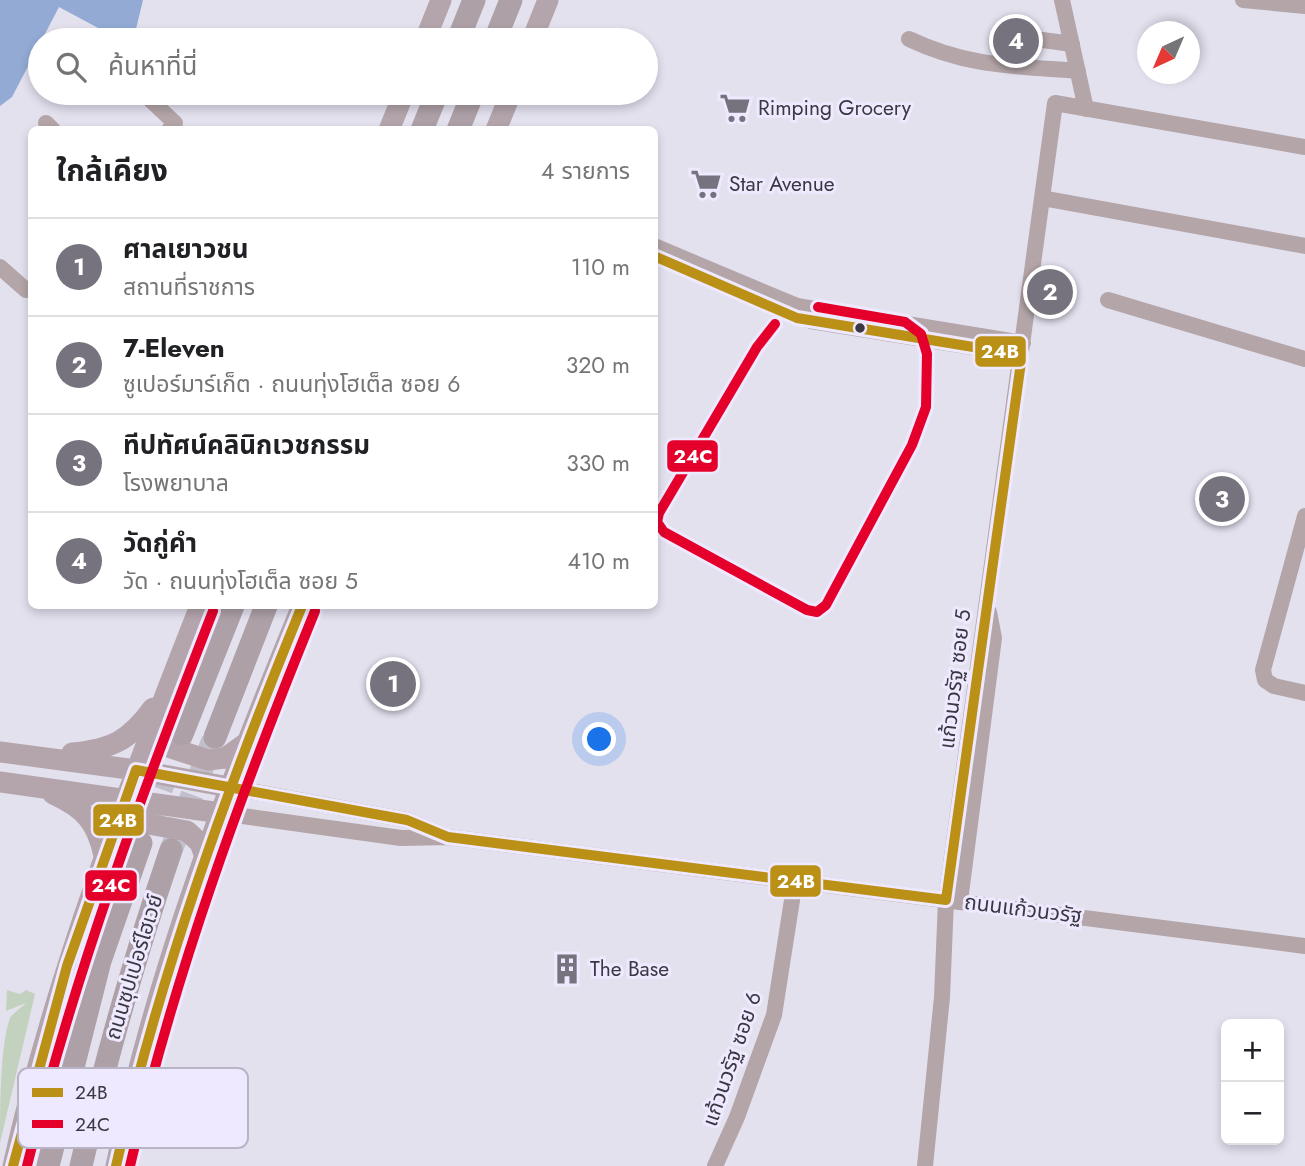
<!DOCTYPE html>
<html lang="th">
<head>
<meta charset="utf-8">
<style>
  :root { --surface:#fff; --page:#f6f6f6; --text:#202124; --muted:#757577; --line:#e0e0e0; --accent:#76737f }
  body { margin:0; font-family:Jost,"Noto Sans Thai",sans-serif; background:var(--page); color:var(--text) }
  .controls { position:absolute; right:21px; bottom:21px; display:grid; overflow:hidden; border-radius:10px; box-shadow:0 4px 10px #0003 }
  .controls button { width:63px; height:63px; display:grid; place-items:center; padding:0; border:0; border-bottom:2px solid var(--line); background:var(--surface); color:var(--text); font:35px sans-serif }
  .compass { position:absolute; left:1137px; top:21px; width:63px; height:63px; border-radius:50%; background:var(--surface); box-shadow:0 4px 10px #0003; rotate:224deg }
  .you { position:absolute; left:600px; top:740px; width:24px; height:24px; margin:-18px; border:5px solid #fff; border-radius:50%; background:#1a73e8; box-shadow:0 0 0 10px #1a73e833 }
  .badge { display:grid; place-items:center; width:46px; height:46px; border-radius:50%; background:var(--accent); color:#fff; font-size:23px; font-weight:700 }
  .pin { position:absolute; translate:-50% -50%; border:4px solid #fff; box-shadow:0 2px 7px #0006 }
  .list { margin:0; padding:0; list-style:none }
  h2 { display:flex; justify-content:space-between; align-items:center; height:91px; margin:0; padding:0 28px; font-size:30px }
  h2 small { font-size:23px; font-weight:400; color:var(--muted) }
  .list li { display:grid; grid-template-columns:46px 1fr auto; gap:21px; align-items:center; box-sizing:border-box; height:98px; padding:0 28px; border-top:2px solid var(--line) }
  .list b { display:block; font-size:26px; white-space:nowrap }
  .list p { margin:0; font-size:23px; white-space:nowrap; color:var(--muted) }
  .list em { font-size:23px; font-style:normal; color:var(--muted) }
  .icon { flex:none; width:38px; height:38px; fill:none; stroke:currentColor; stroke-width:2; stroke-linecap:round; stroke-linejoin:round }
  .map { position:relative; flex:none; width:1305px; height:1166px; overflow:hidden }
  .search { position:absolute; background:var(--surface); box-shadow:0 4px 10px #0003; left:28px; top:28px; width:630px; height:77px; display:flex; align-items:center; gap:18px; box-sizing:border-box; padding:0 24px; border-radius:38px; color:var(--muted); font-size:26px }
  .panel { position:absolute; background:var(--surface); box-shadow:0 4px 10px #0003; left:28px; top:126px; width:630px; height:483px; border-radius:10px }
  .map>svg:first-child { display:block }
</style>
</head>
<body>
<div class="map">
<svg width="1305" height="1166" viewBox="0 0 1305 1166">
  <rect width="100%" height="100%" fill="#e4e1ef"/>
  <path fill="#c3d2be" d="M 7,990 L 20,994 L 26,990 L 35,994 L 0,1143 C 0,1110 0,1045 10,1018 C 14,1012 22,1007 26,1003 L 6,1011 Z"/>
  <path fill="#92aad4" d="M 0,0 L 143,0 L 135,33 L 115,37 L 59,7 L 12,97 L 0,106 Z"/>
  <g fill="none" stroke-linecap="round" stroke-linejoin="round">
    <path stroke="#c2bfcc" stroke-width="23" stroke-dasharray="23 11" stroke-linecap="butt" d="M 149,821 L 182,734
      M 172,848 L 213,740"/>
    <path stroke="#b3a5a8" stroke-width="16" d="M 1062,0 L 1086,109
      M 1243,0 L 1305,6
      M 1006,35 L 1072,44
      M 909,39 C 968,67 1014,66 1078,71
      M 143,93 L 175,123 L 169,130
      M 46,123 L 53,130
      M 1042,198 L 1305,246
      M 654,246 L 797,306 L 1023,343
      M 0,267 L 26,290
      M 1108,300 L 1305,359
      M 776,309 L 811,321 L 1022,355
      M 1305,516 L 1263,670 L 1265,680 L 1274,686 L 1305,693
      M 229,787 L 407,820 L 443,835
      M 221,813 L 401,838 L 448,837 L 1305,946
      M 960,901 L 994,638 L 989,612
      M 715,1166 L 737,1117 L 774,1015 L 795,881
      M 925,1166 L 942,997 L 946,900 L 1055,103 L 1305,147"/>
    <path stroke="#b4a5ac" stroke-width="21" d="M 425,40 L 441,0
      M 532,40 L 548,0
      M 389,130 L 404,93
      M 496,130 L 511,93
      M 156,718 L 161,736 L 171,748 L 208,760 L 225,758 L 246,743
      M 0,752 L 136,770 L 229,787
      M 72,753 C 112,749 129,741 153,708
      M 0,782 L 221,813
      M 53,794 C 84,808 97,822 104,856
      M 109,843 L 128,827 L 143,823 L 187,831 L 200,843 L 205,857
      M 13,1166 C 56,973 128,789 200,606
      M 116,1166 C 156,972 227,788 302,606"/>
    <path stroke="#ada0a7" stroke-width="23" d="M 458,40 L 474,0
      M 495,40 L 511,0
      M 422,130 L 437,93
      M 458,130 L 473,93
      M 182,734 L 233,606
      M 215,737 L 266,606
      M 48,1166 L 100,961 L 141,843
      M 81,1166 C 106,1058 135,955 171,850"/>
    <g stroke="#eee9fe" stroke-width="16">
      <path id="bus-1" d="M 13,1166 L 67,966 L 136,770 L 407,820 L 448,837 L 946,900 L 1022,355 L 797,318 L 654,256
        M 116,1166 C 160,973 227,789 302,606"/>
    </g>
    <g stroke="#eee9fe" stroke-width="16">
      <path id="bus-2" d="M 775,324 L 757,347 L 659,513 L 657,522 L 664,532 L 807,610 L 817,612 L 826,605 L 912,445 L 926,407 L 927,354 L 921,334 L 905,322 L 818,307
        M 27,1166 C 74,975 142,793 213,611
        M 130,1166 C 174,975 241,793 315,611"/>
    </g>
    <use href="#bus-1" stroke="#ba9017" stroke-width="10"/>
    <use href="#bus-2" stroke="#e4002b" stroke-width="10"/>
  </g>
  <defs>
    <g id="supermarket-bare" transform="scale(2.415)"><path d="M-6-5.5h2.5l.6 2H6L4.5 2H-2.5L-4.4-4H-6ZM-1.5 3.2a1.3 1.3 0 1 0 .1 0ZM3 3.2a1.3 1.3 0 1 0 .1 0Z" fill="#76737f" stroke="#eee9fe" stroke-width="2.5" paint-order="stroke"/></g>
    <g id="building-bare" transform="scale(2.415)"><path d="M-4-6H4V6H1V3H-1V6H-4ZM-2.5-4.3h1.7v1.8h-1.7ZM.8-4.3h1.7v1.8H.8ZM-2.5-1h1.7V.8h-1.7ZM.8-1h1.7V.8H.8Z" fill="#76737f" stroke="#eee9fe" stroke-width="2.5" paint-order="stroke"/></g>
  </defs>
  <g fill-rule="evenodd">
    <use href="#supermarket-bare" x="735" y="108"/>
    <use href="#supermarket-bare" x="706" y="184"/>
    <use href="#building-bare" x="567" y="969"/>
  </g>
  <circle fill="#3a3842" stroke="#eee9fe" stroke-width="2.5" cx="860" cy="328" r="6"/>
  <g text-anchor="middle" stroke-width="6" stroke-linejoin="round" paint-order="stroke">
    <g font-size="21" fill="#3a3842" stroke="#eee9fe" text-anchor="start">
      <text x="758" y="115">Rimping Grocery</text>
      <text x="729" y="191">Star Avenue</text>
      <text x="590" y="976">The Base</text>
    </g>
    <g font-size="21" fill="#3a3842" stroke="#eee9fe">
      <text transform="translate(955 679) rotate(-83)" y="7">แก้วนวรัฐ ซอย 5</text>
      <text transform="translate(1023 909) rotate(7)" y="7">ถนนแก้วนวรัฐ</text>
      <text transform="translate(134 967) rotate(-73)" y="7">ถนนซุปเปอร์ไฮเวย์</text>
      <text transform="translate(732 1059) rotate(-71)" y="7">แก้วนวรัฐ ซอย 6</text>
    </g>
  </g>
  <rect x="18" y="1068" width="230" height="80" rx="10" fill="#eee9fe" stroke="#b8b4c6" stroke-width="2"/>
  <rect x="32" y="1088" width="31" height="9" fill="#ba9017"/>
  <rect x="32" y="1120" width="31" height="8" fill="#e4002b"/>
  <g font-size="19" fill="#3a3842">
    <text x="75" y="1099">24B</text>
    <text x="75" y="1131">24C</text>
  </g>
  <g stroke="#eee9fe" stroke-width="2.5">
    <rect x="974" y="335" width="53" height="33" rx="7" fill="#ba9017"/>
    <rect x="666" y="439" width="53" height="34" rx="7" fill="#e4002b"/>
    <rect x="92" y="803" width="53" height="34" rx="7" fill="#ba9017"/>
    <rect x="769" y="864" width="53" height="34" rx="7" fill="#ba9017"/>
    <rect x="84" y="869" width="54" height="33" rx="7" fill="#e4002b"/>
  </g>
  <g font-size="19" text-anchor="middle" font-weight="bold" fill="#fff">
    <text x="1000" y="358">24B</text>
    <text x="693" y="463">24C</text>
    <text x="118" y="827">24B</text>
    <text x="796" y="888">24B</text>
    <text x="111" y="892">24C</text>
  </g>
</svg>
<div class="controls">
<button>+</button>
<button>−</button>
</div>
<svg class="compass" viewBox="-18 -18 36 36"><path d="M0-13l5 13h-10z" fill="#e53935"/><path d="M0 13l5-13h-10z" fill="#757577"/></svg>
<div class="you"></div>
<div class="pin badge" style="left:393px;top:684px">1</div>
<div class="pin badge" style="left:1050px;top:292px">2</div>
<div class="pin badge" style="left:1222px;top:499px">3</div>
<div class="pin badge" style="left:1016px;top:41px">4</div>
<div class="search"><svg class="icon" aria-label="search" viewBox="0 0 24 24"><circle cx="10" cy="10" r="6"/><path d="M15 15l6 6"/></svg>ค้นหาที่นี่</div>
<section class="panel">
<h2>ใกล้เคียง<small>4 รายการ</small></h2>
<ul class="list">
<li><span class="badge">1</span><div><b>ศาลเยาวชน</b><p>สถานที่ราชการ</p></div><em>110 m</em></li>
<li><span class="badge">2</span><div><b>7-Eleven</b><p>ซูเปอร์มาร์เก็ต · ถนนทุ่งโฮเต็ล ซอย 6</p></div><em>320 m</em></li>
<li><span class="badge">3</span><div><b>ทีปทัศน์คลินิกเวชกรรม</b><p>โรงพยาบาล</p></div><em>330 m</em></li>
<li><span class="badge">4</span><div><b>วัดกู่คำ</b><p>วัด · ถนนทุ่งโฮเต็ล ซอย 5</p></div><em>410 m</em></li>
</ul>
</section>
</div>
</body>
</html>
